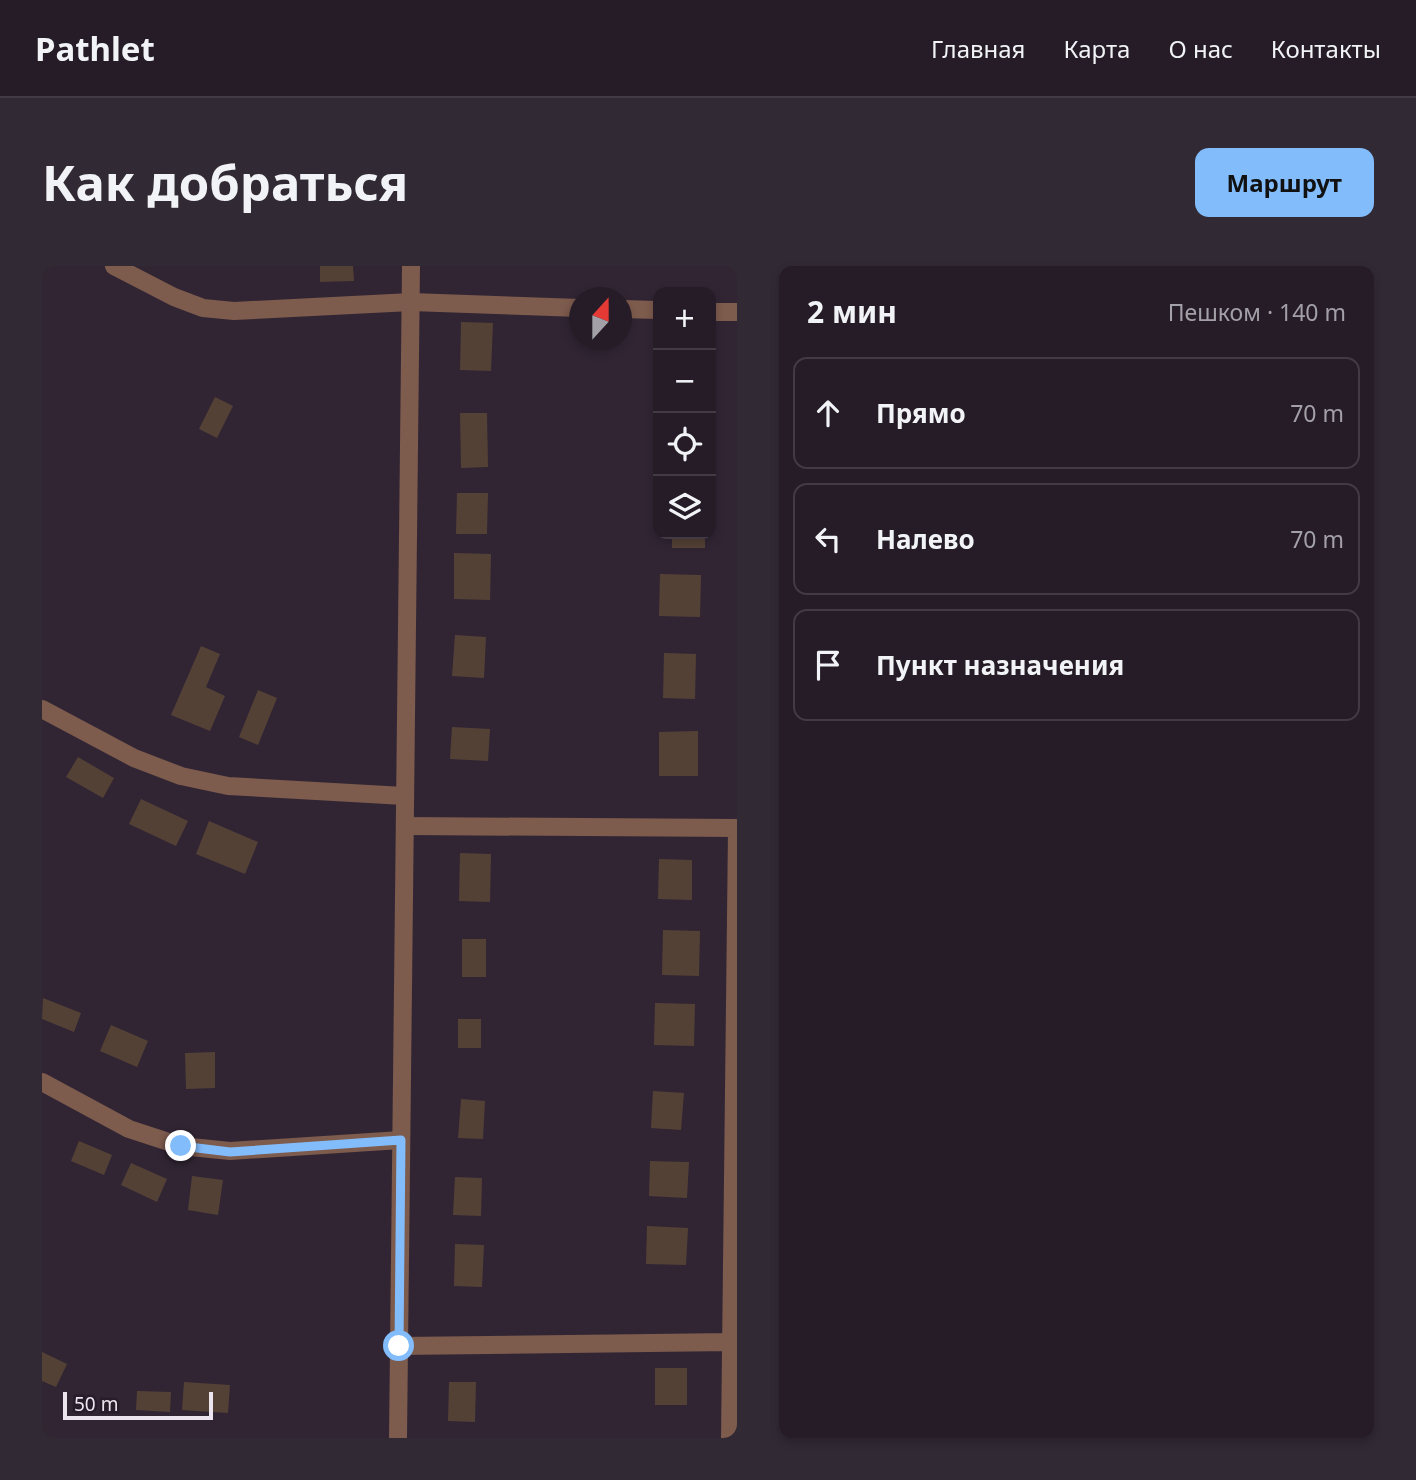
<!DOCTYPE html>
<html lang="ru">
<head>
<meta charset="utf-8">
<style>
  :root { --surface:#251c27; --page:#312933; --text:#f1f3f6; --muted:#a3a1a7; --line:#423a44; --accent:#83bcfb }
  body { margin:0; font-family:"Noto Sans",sans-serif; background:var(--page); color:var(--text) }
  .controls { position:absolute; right:21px; top:21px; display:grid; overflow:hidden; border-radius:14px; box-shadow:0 4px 10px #0003 }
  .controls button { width:63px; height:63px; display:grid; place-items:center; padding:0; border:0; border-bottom:2px solid var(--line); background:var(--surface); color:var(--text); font:35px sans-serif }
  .compass { position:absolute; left:527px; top:21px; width:63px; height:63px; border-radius:50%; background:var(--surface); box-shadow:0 4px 10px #0003; rotate:21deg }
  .scale { position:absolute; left:21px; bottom:18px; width:150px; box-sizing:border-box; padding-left:7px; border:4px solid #ece4ee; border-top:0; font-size:19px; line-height:24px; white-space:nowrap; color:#ece4ee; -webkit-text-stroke:5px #271c2a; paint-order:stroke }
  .stop { position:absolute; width:21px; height:21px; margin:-16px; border:5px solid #83bcfb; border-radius:50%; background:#fff }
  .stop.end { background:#83bcfb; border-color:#fff; box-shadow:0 2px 7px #0008 }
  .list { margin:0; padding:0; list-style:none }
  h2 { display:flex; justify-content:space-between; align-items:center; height:91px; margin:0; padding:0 28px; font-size:30px }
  h2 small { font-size:23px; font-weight:400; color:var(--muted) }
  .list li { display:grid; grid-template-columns:46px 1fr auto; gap:21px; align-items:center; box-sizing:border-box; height:112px; margin:0 14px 14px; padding:0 14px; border:2px solid var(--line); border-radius:14px }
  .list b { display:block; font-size:26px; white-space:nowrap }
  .list em { font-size:23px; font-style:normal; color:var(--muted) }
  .icon { flex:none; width:38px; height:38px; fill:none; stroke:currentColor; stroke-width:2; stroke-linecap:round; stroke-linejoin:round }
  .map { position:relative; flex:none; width:695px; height:1172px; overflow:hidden; border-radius:14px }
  header { display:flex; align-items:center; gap:42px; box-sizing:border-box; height:98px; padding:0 35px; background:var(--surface); border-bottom:2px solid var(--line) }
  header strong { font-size:33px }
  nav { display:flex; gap:38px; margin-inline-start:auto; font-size:24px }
  .intro { display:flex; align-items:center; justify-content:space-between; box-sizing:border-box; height:168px; padding:0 42px }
  h1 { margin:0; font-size:49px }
  .button { padding:18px 32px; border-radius:14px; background:var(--accent); color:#111; font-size:24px; font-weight:700 }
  main { display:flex; gap:42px; padding:0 42px }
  aside { flex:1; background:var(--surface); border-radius:14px; box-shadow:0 4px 10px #0003 }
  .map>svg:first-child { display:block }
</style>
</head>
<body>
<header>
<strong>Pathlet</strong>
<nav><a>Главная</a><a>Карта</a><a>О нас</a><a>Контакты</a></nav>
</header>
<div class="intro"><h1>Как добраться</h1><a class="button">Маршрут</a></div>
<main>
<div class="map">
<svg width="695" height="1172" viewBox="0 0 695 1172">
  <rect width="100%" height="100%" fill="#312534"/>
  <path fill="#544136" d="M 278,0 L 311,0 L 312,15 L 278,16 Z
    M 419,56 L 451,57 L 449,105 L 418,104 Z
    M 173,131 L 191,140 L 175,172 L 157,163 Z
    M 418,147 L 445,147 L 446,201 L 419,202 Z
    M 415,227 L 446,227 L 445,268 L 414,268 Z
    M 630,268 L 663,268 L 663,282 L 630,282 Z
    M 412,287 L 449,288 L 448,334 L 412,333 Z
    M 618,308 L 659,309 L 658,351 L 617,350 Z
    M 413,369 L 444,371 L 442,412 L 410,410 Z
    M 159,380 L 178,388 L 164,421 L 183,430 L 168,465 L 129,449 Z
    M 622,387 L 654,388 L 653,433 L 621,432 Z
    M 216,424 L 235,432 L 216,479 L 197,471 Z
    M 410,461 L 448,463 L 446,495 L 408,493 Z
    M 656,465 L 656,510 L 617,510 L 617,466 Z
    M 36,491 L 72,512 L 61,532 L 24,511 Z
    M 99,533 L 146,555 L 134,580 L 87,558 Z
    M 167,555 L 216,576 L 203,608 L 154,588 Z
    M 418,587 L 449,588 L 448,636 L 417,635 Z
    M 617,593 L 650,594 L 650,634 L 616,633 Z
    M 621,664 L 658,665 L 657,710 L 620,709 Z
    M 420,673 L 444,673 L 444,711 L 420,711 Z
    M 1,732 L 39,747 L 32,766 L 0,753 Z
    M 613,737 L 653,738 L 652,780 L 612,779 Z
    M 416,753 L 439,753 L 439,782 L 416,782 Z
    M 69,759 L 106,775 L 95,801 L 58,785 Z
    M 173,786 L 173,822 L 144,823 L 143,787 Z
    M 611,825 L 642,827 L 639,864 L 609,862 Z
    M 419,833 L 443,835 L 441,873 L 416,872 Z
    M 37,875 L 70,889 L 62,909 L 29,895 Z
    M 608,895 L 647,896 L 645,932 L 607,930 Z
    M 89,897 L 125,913 L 115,936 L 79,919 Z
    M 150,910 L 181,914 L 176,949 L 146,944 Z
    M 413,911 L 440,912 L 439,950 L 411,949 Z
    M 605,960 L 646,962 L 644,999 L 604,998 Z
    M 413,978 L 442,979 L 440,1021 L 412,1020 Z
    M 0,1086 L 25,1098 L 14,1121 L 0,1115 Z
    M 613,1102 L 645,1102 L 645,1139 L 613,1139 Z
    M 142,1116 L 188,1119 L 186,1147 L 140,1144 Z
    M 407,1116 L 434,1116 L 433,1156 L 406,1155 Z
    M 95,1125 L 129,1126 L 128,1146 L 94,1144 Z"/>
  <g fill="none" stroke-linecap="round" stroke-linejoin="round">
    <path stroke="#7d5b4d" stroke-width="18" d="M 72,0 L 132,31 L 161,42 L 192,45 L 369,36 L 538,42
      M 580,43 L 616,44
      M 669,46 L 695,46
      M 0,443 L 92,492 L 139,510 L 186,520 L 362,530
      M 363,560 L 695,562
      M 0,816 L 87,863 L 139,880 L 188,885 L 359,874
      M 357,1080 L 689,1076
      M 688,1172 L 695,564"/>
    <path stroke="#7d5b4d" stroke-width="18" d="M 356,1172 L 369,0"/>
  </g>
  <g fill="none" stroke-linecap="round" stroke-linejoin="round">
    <path stroke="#83bcfb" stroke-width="9" d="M 139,880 L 188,886 L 359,874 L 357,1080"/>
  </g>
</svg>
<div class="controls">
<button>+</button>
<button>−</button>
<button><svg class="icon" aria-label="locate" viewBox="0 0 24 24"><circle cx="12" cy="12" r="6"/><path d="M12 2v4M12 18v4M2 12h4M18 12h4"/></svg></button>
<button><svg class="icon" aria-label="layers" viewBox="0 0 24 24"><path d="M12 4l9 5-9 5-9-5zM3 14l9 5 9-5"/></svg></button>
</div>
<svg class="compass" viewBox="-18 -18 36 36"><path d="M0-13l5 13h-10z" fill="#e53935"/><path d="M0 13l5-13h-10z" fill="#a3a1a7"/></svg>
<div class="scale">50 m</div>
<div class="stop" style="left:357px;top:1080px"></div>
<div class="stop end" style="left:139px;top:880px"></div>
</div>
<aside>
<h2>2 мин<small>Пешком · 140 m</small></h2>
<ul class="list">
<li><svg class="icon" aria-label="ahead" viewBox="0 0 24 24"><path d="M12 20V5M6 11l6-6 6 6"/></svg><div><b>Прямо</b></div><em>70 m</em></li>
<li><svg class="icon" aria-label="left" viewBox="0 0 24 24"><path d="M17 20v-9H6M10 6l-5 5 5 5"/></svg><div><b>Налево</b></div><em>70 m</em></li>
<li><svg class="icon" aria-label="arrive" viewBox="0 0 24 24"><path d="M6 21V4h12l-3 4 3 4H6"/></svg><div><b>Пункт назначения</b></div></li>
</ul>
</aside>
</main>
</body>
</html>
